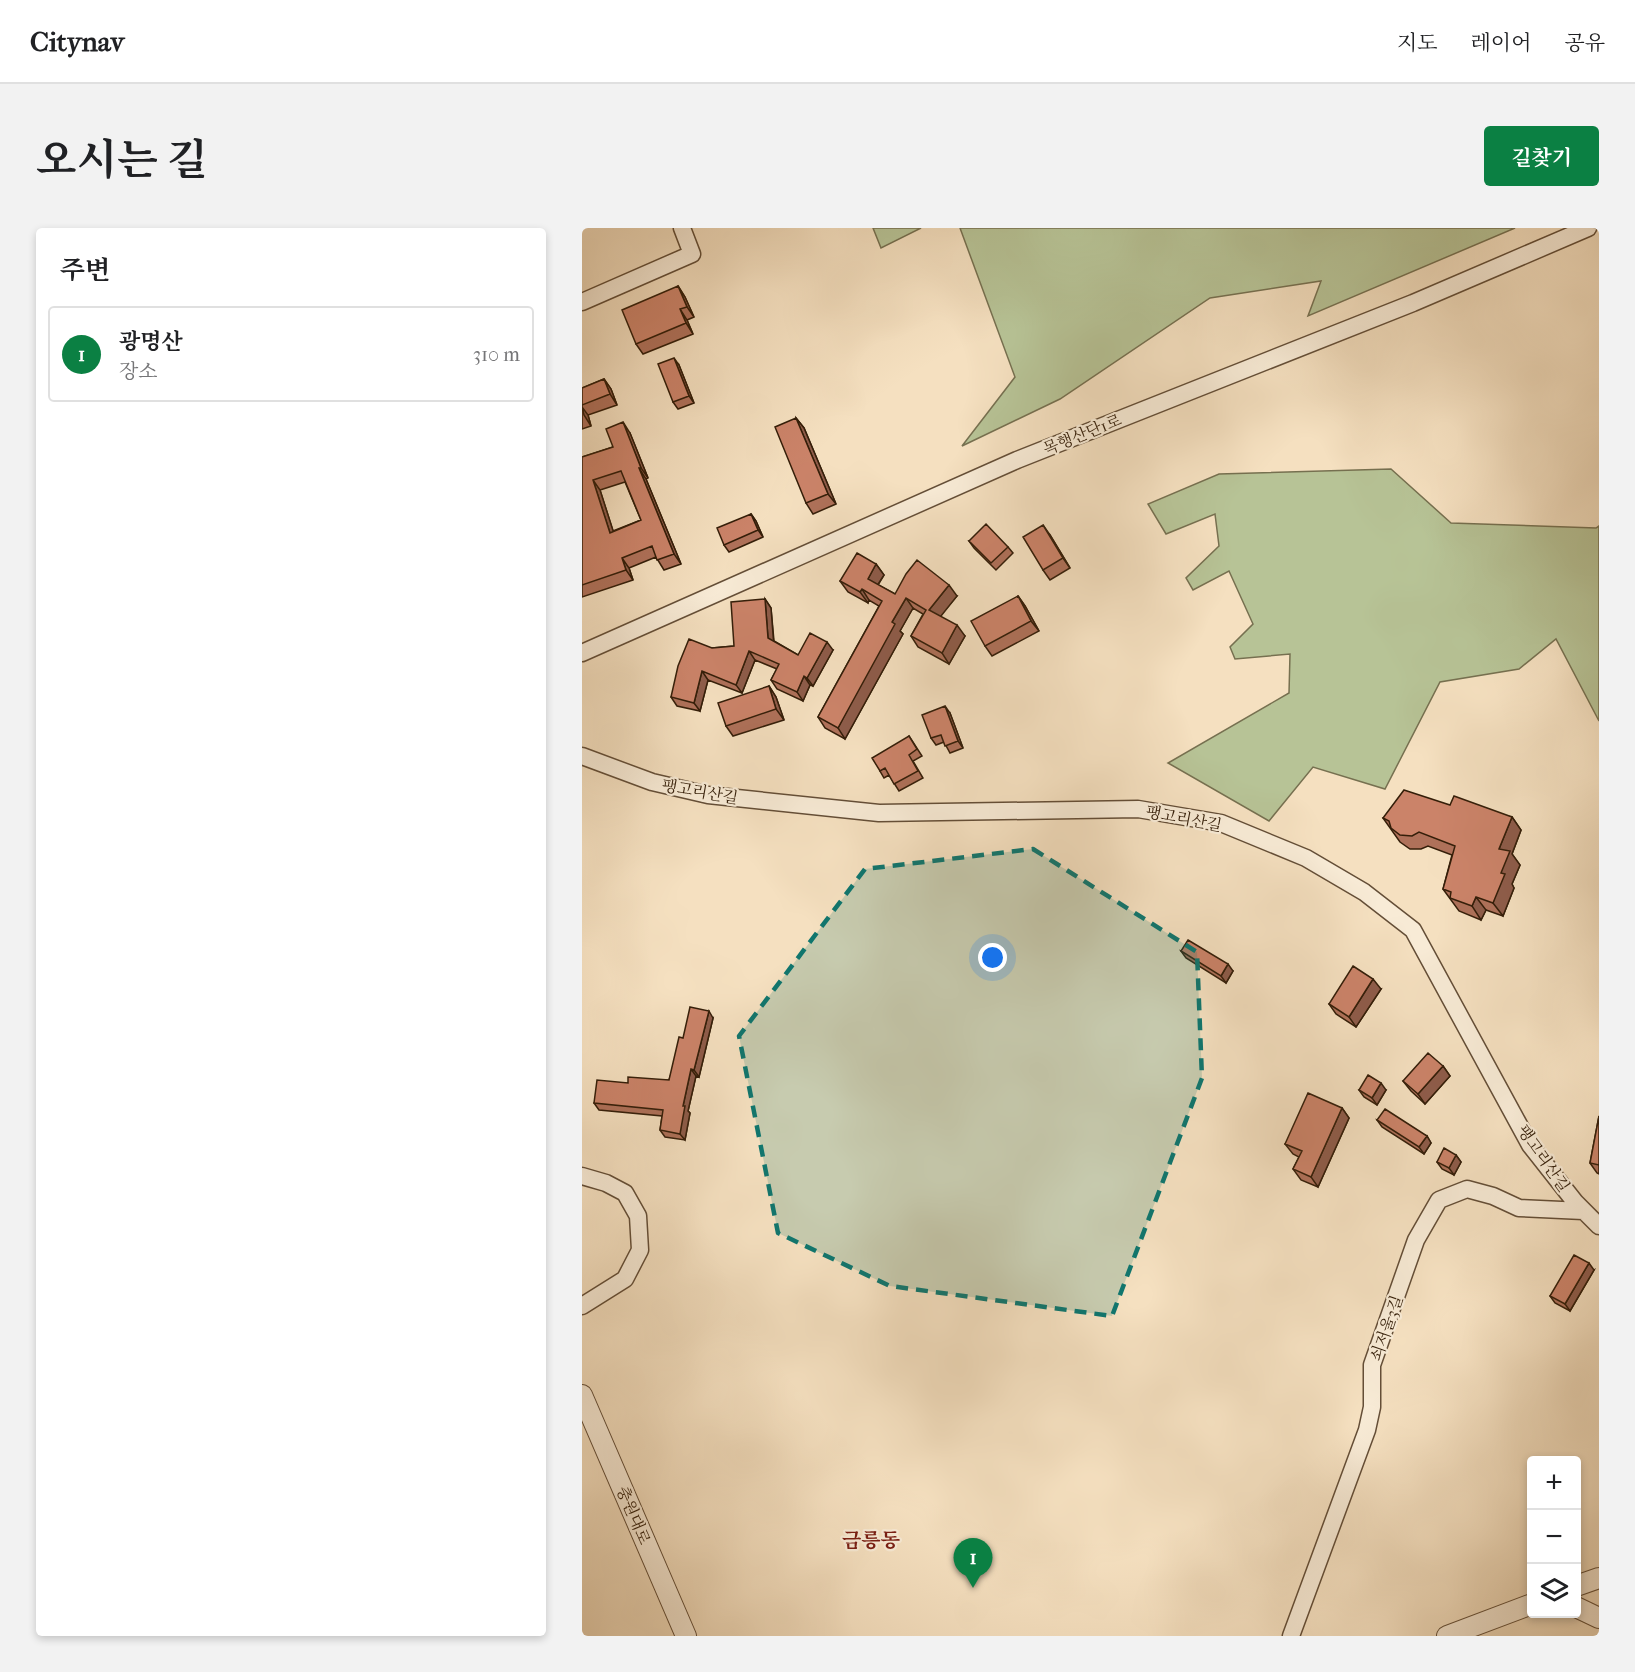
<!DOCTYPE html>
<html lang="ko">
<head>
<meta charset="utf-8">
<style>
  :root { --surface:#fff; --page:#f2f2f2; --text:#202124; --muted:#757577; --line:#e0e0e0; --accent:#0b8043 }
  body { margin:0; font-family:"IM FELL French Canon","Noto Serif KR",serif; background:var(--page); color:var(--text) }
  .controls { position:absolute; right:18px; bottom:18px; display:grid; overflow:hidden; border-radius:6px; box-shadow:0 3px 9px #0003 }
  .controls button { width:54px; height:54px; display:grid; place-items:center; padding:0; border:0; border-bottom:2px solid var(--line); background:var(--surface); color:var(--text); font:30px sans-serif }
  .you { position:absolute; left:411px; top:730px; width:21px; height:21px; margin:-15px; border:4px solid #fff; border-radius:50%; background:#1a73e8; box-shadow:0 0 0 9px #1a73e833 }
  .badge { display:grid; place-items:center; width:39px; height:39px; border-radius:50%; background:var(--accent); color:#fff; font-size:20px; font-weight:700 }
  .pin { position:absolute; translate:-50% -50px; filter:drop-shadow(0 2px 3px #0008) }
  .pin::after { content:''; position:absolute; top:32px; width:21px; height:18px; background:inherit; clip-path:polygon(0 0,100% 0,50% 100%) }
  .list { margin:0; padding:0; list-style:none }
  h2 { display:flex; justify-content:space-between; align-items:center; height:78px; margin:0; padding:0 24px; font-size:26px }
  h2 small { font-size:20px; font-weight:400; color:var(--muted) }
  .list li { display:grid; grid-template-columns:39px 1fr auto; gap:18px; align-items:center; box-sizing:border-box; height:96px; margin:0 12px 12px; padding:0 12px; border:2px solid var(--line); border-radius:6px }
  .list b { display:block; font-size:22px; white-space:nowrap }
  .list p { margin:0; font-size:20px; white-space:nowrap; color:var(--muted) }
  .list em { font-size:20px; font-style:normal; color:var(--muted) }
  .icon { flex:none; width:33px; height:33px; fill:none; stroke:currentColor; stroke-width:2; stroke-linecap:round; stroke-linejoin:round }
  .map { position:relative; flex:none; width:1017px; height:1408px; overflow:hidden; border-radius:6px }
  header { display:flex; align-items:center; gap:36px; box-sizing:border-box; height:84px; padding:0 30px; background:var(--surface); border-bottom:2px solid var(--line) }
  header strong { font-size:28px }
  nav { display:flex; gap:33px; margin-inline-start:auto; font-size:21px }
  .intro { display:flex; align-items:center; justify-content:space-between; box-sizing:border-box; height:144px; padding:0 36px }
  h1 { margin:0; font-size:42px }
  .button { padding:15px 27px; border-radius:6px; background:var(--accent); color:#fff; font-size:21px; font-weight:700 }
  main { display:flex; gap:36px; padding:0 36px }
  aside { flex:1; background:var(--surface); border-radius:6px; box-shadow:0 3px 9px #0003 }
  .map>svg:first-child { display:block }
</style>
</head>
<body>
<header>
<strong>Citynav</strong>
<nav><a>지도</a><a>레이어</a><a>공유</a></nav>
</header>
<div class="intro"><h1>오시는 길</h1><a class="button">길찾기</a></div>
<main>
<aside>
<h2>주변<small></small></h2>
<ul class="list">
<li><span class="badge">1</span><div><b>광명산</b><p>장소</p></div><em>310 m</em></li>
</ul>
</aside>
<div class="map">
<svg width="1017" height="1408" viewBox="0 0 1017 1408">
  <rect width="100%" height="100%" fill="#f5e0c0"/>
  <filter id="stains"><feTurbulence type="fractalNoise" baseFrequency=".00333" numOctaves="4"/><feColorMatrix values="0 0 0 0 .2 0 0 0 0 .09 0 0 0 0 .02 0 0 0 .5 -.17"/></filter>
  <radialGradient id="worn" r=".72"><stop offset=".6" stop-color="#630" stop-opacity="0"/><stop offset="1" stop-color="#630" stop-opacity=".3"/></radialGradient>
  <path fill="#b7c396" stroke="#767050" stroke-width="1.5" d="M 291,0 L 339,0 L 299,20 Z
    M 378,0 L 933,0 L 726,88 L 739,53 L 628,70 L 478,171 L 380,218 L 433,149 Z
    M 809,241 L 869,295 L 1014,300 L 1017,298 L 1017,493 L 974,411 L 937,441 L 858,454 L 803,561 L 731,539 L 687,593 L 586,535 L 707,465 L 708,426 L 653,431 L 648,419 L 671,396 L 647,343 L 611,362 L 604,350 L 637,318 L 633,286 L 584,306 L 566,276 L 637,246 Z"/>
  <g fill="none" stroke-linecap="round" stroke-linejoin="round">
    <g stroke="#644e37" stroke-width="19">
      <path id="minor" d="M 0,74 L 110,26 L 100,0
        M 0,425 L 435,232 L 831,75 L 1006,0
        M 0,528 L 70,554 L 126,567 L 297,585 L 556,581 L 639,595 L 724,630 L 782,664 L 831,702 L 948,917 L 993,974 L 1017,998
        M 0,948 L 24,955 L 43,965 L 56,988 L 58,1022 L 43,1051 L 0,1078
        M 709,1408 L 785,1202 L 790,1179 L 790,1137 L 834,1012 L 857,972 L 885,961 L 911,968 L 937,980 L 1001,983"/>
    </g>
    <g stroke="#644e37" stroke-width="22">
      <path id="tertiary" d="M 0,1167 L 104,1408
        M 994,1358 L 1017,1350
        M 994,1379 L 1017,1390
        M 865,1408 L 950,1376"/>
    </g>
    <use href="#minor" stroke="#f8ebd6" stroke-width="16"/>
    <use href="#tertiary" stroke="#f8ebd6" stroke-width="20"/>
  </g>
  <path fill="#af715a" stroke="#341e09" stroke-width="1.5" fill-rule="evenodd" d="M 96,58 L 103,69 L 112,89 L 105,92 L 111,106 L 61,126 L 54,116 Z
    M 97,137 L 112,175 L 96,181 L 91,174 Z
    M 22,151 L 29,161 L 35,177 L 6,187 L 9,198 L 0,201 L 0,160 Z
    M 214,190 L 222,200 L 254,276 L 231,286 L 224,275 Z
    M 48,205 L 66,250 L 64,251 L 99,336 L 82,342 L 74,329 L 47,340 L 51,352 L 0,369 L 0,229 L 31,219 ZM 43,254 L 59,292 L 31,303 L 18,262 Z
    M 169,286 L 174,293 L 181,309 L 147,324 L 142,317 Z
    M 468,307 L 488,340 L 468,352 L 461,342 Z
    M 387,313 L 426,319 L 431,325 L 414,342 L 392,320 Z
    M 294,336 L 302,347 L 296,357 L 313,366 L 375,368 L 358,388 L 383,408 L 367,436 L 336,419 L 329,408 L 341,386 L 331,380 L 318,403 L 321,406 L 263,511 L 243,500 L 236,489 L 297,378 L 287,372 L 286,375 L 266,364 L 258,353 Z
    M 436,368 L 443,378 L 457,403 L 410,428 L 403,418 Z
    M 183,371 L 189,380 L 192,413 L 216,427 L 251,422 L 231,458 L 228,457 L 221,473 L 195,461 L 189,452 L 195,441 L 173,432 L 160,465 L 126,452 L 118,483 L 95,478 L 89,469 L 130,420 L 152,418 Z
    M 187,458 L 194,469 L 202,492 L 151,508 L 144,498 Z
    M 368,485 L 381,520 L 368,525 L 362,514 L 354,517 L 349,510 Z
    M 327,508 L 340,528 L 331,533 L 341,550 L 317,563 L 307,547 L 302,550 L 298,543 Z
    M 868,577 L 930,589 L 939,602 L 930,626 L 938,637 L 930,656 L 932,660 L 921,688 L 904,682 L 899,692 L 877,683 L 861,661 L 870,627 L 846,618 L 839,621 L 828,621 L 818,614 L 801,590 Z
    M 599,723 L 651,743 L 644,755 L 604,730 Z
    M 799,761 L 774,799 L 754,786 L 747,776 Z
    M 131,790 L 117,849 L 114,848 L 106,883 L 108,885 L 103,912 L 83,909 L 78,902 L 80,888 L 17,882 L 12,875 L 46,855 L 87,852 L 101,810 Z
    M 861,838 L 868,848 L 843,876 L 829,863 L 821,853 Z
    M 777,862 L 804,862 L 795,877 L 782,869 Z
    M 760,880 L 767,890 L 736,959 L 719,952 L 711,941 L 717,929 L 711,926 L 703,916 Z
    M 1017,888 L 1017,946 L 1015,945 L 1008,935 Z
    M 795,892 L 845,908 L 849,915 L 842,926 L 800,899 Z
    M 874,927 L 879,934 L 872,947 L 860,941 L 855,934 Z
    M 1012,1042 L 988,1083 L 973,1075 L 968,1068 Z"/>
  <path fill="#8e5c4a" stroke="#341e09" stroke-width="1.5" d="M 96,58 L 103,69 L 112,89 L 105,79 Z
    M 98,81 L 105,92 L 111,106 L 104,95 Z
    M 92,130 L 97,137 L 112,175 L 107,168 Z
    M 22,151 L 29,161 L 35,177 L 28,166 Z
    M 0,179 L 6,187 L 9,198 L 2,187 Z
    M 214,190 L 222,200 L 254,276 L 246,266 Z
    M 41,194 L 48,205 L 66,250 L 59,240 Z
    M 57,240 L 64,251 L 99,336 L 92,326 Z
    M 11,252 L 18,262 L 35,315 L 28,305 Z
    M 169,286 L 174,293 L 181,309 L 176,302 Z
    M 461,297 L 468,307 L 488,340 L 481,330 Z
    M 40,330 L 47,340 L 51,352 L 44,342 Z
    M 294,336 L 302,347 L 293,361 L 286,351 Z
    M 367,357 L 375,368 L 355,393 L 347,382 Z
    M 280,361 L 287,372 L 286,375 L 278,364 Z
    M 436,368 L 443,378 L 457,403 L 449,393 Z
    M 324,370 L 331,380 L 318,403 L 321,406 L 263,511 L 256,500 L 310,394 Z
    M 183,371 L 189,380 L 192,419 L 186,410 Z
    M 375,397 L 383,408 L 367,436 L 360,425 Z
    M 245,414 L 251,422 L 231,458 L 225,450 Z
    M 167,423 L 173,432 L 160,465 L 154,457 Z
    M 120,443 L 126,452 L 118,483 L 112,475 Z
    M 222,448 L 228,457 L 221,473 L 215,464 Z
    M 187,458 L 194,469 L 202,492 L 194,481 Z
    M 363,478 L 368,485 L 381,520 L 376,513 Z
    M 930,589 L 939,602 L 930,626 L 938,637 L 930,656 L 932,660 L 921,688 L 911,675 L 919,645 L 917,621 Z
    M 894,669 L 904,682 L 899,692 L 890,678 Z
    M 646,736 L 651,743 L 644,755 L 639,748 Z
    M 791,751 L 799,761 L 774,799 L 767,789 Z
    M 127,783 L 131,790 L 117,849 L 112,842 Z
    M 861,838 L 868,848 L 843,876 L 836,866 Z
    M 109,841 L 114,848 L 106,883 L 108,885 L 103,912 L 98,906 L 101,878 Z
    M 799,855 L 804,862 L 795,877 L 790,870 Z
    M 760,880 L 767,890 L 736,959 L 729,949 Z
    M 845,908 L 849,915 L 842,926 L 837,919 Z
    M 874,927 L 879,934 L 872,947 L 867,940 Z
    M 1007,1035 L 1012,1042 L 988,1083 L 983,1076 Z"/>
  <path fill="#cb8369" stroke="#341e09" stroke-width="1.5" fill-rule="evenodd" d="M 96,58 L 105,79 L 98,81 L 104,95 L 54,116 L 40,82 Z
    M 92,130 L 107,168 L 91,174 L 76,136 Z
    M 22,151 L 28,166 L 0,177 L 0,160 Z
    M 214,190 L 246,266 L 224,275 L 193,199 Z
    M 41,194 L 59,240 L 57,240 L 92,326 L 75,332 L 70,318 L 40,330 L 44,342 L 0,357 L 0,229 L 31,219 L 24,201 ZM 39,243 L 59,292 L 28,305 L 11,252 Z
    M 169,286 L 176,302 L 142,317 L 135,300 Z
    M 404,296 L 426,319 L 409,335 L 387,313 Z
    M 461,297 L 481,330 L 461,342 L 441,309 Z
    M 275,325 L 294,336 L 286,351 L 313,366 L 324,346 L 335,332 L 367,357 L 347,382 L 375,397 L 360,425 L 329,408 L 344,382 L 324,370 L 310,394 L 313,396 L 256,500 L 236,489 L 300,373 L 280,361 L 278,364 L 258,353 Z
    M 436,368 L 449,393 L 403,418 L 389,393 Z
    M 183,371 L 186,410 L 216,427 L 228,405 L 245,414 L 225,450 L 222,448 L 215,464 L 189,452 L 197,436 L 167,423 L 154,457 L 120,443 L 112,475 L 89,469 L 96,438 L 107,411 L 130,420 L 152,418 L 149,374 Z
    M 187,458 L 194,481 L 144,498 L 136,475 Z
    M 363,478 L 376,513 L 363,518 L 359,507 L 349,510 L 340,487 Z
    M 327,508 L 335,521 L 327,527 L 336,543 L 312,556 L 303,540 L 298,543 L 290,530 Z
    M 822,562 L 868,577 L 872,568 L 930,589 L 917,621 L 928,623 L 919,645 L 923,646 L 911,675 L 894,669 L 890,678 L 868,670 L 869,664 L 861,661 L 873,618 L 837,604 L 830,608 L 818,607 L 809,600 L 807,593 L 801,590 Z
    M 606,712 L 646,736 L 639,748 L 599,723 Z
    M 771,738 L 791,751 L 767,789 L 747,776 Z
    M 108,779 L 127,783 L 112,842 L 109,841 L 101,878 L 103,878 L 98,906 L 78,902 L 81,882 L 12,875 L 15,852 L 46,855 L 46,849 L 87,852 L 97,809 L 101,810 Z
    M 846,825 L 861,838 L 836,866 L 821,853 Z
    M 786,847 L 799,855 L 790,870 L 777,862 Z
    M 726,865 L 760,880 L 729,949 L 711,941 L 720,923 L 703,916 Z
    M 803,881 L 845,908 L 837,919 L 795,892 Z
    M 1017,888 L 1017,937 L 1008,935 Z
    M 862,920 L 874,927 L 867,940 L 855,934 Z
    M 992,1027 L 1007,1035 L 983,1076 L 968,1068 Z"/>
  <path fill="#0f766e" fill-opacity="0.2" stroke="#0f766e" stroke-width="4.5" stroke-dasharray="12 8" stroke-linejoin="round" d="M 451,621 L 615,724 L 620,850 L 530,1088 L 308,1058 L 196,1005 L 157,808 L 283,641 Z"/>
  <g text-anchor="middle" stroke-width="4.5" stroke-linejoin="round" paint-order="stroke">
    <g font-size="16" fill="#341e09" stroke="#f8ebd6">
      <text transform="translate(500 206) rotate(-22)" y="6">목행산단1로</text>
      <text transform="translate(118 563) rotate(10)" y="6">팽고리산길</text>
      <text transform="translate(602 590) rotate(11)" y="6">팽고리산길</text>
      <text transform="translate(962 930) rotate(55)" y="6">팽고리산길</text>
      <text transform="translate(804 1100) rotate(-71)" y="6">쇠저울3길</text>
      <text transform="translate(52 1287) rotate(67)" y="6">충원대로</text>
    </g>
    <g font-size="20" font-weight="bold" fill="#7a1f14" stroke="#f8ebd6">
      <text x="289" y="1319">금릉동</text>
    </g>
  </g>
  <rect width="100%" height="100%" filter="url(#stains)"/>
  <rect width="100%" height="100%" fill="url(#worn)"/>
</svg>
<div class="controls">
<button>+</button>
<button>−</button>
<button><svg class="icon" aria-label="layers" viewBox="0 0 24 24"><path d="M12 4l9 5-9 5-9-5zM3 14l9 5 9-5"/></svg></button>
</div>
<div class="you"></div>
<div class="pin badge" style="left:391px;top:1360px">1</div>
</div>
</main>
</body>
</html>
